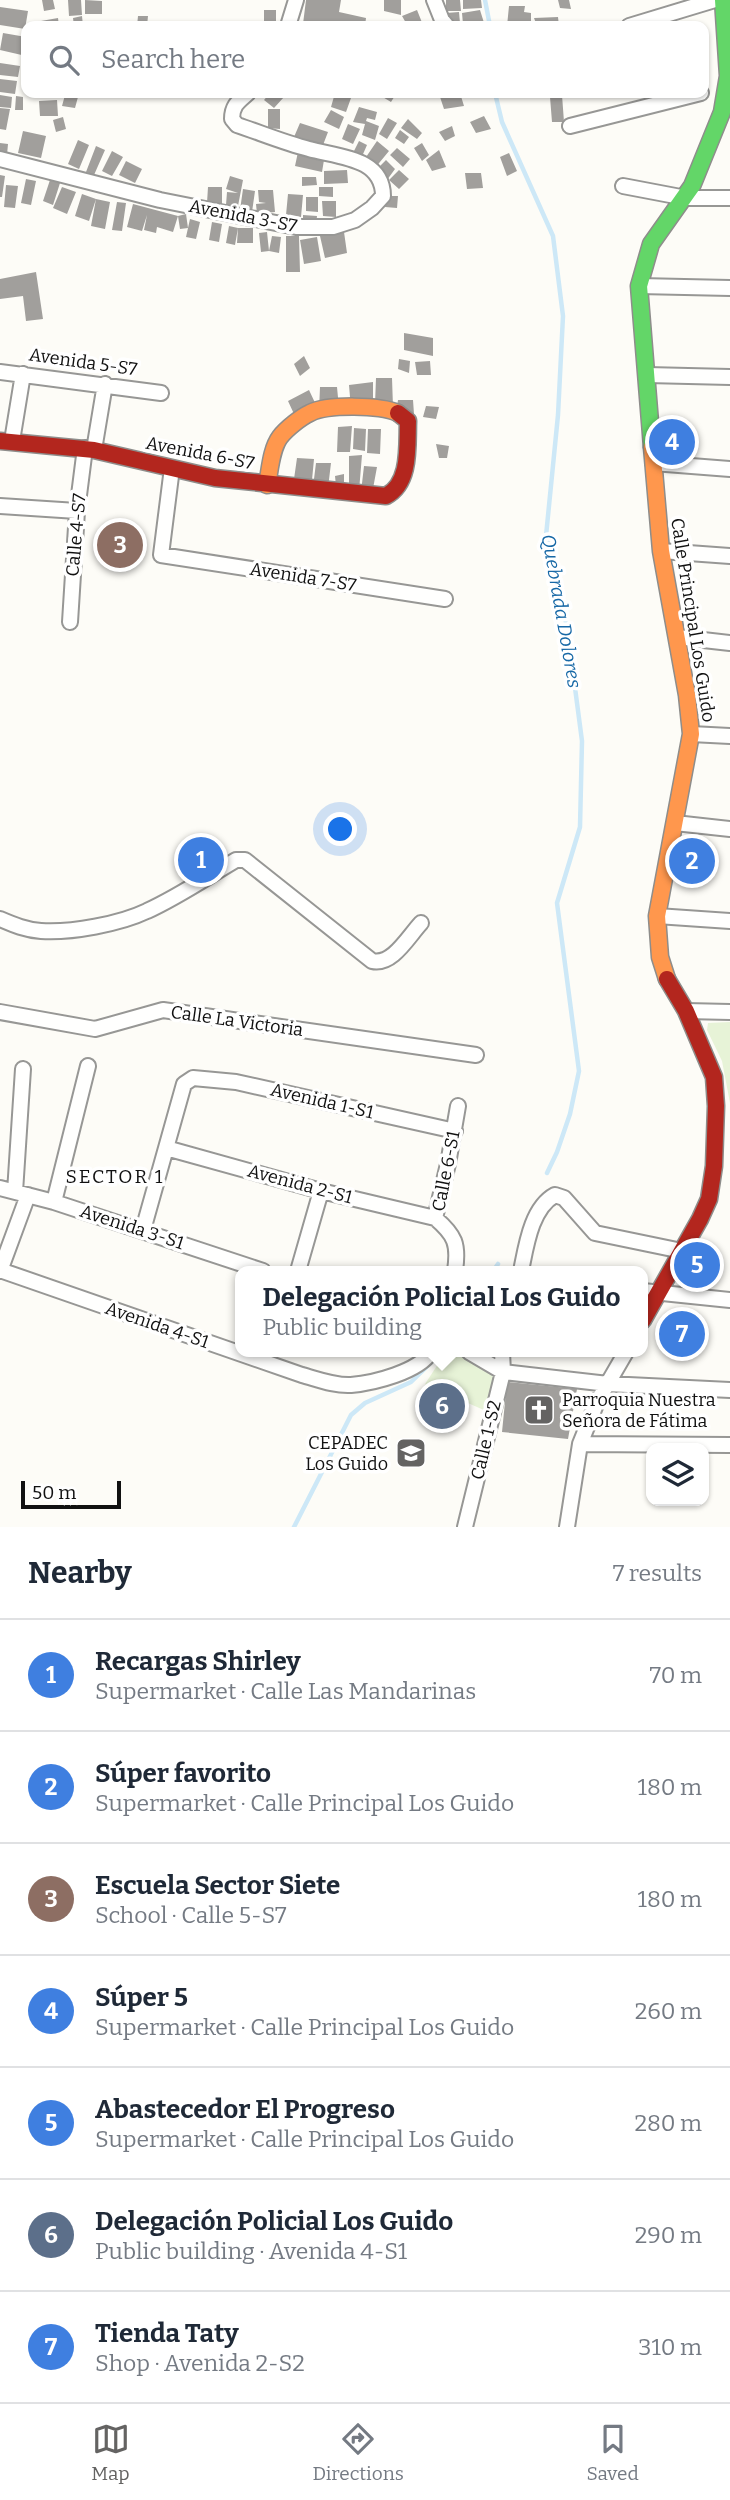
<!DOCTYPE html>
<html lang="en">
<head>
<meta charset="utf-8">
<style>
  :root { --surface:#fff; --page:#f6f6f7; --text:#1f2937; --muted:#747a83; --line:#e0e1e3; --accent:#646362 }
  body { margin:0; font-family:Bitter,serif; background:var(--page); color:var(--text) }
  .controls { position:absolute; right:21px; bottom:21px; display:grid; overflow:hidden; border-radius:14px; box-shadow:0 2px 5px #0004 }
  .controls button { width:63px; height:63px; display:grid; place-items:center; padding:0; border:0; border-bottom:2px solid var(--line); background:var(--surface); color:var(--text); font:35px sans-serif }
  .scale { position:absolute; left:21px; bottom:18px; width:100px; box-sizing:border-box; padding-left:7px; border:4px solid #111; border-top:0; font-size:19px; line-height:24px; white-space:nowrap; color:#111; -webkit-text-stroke:5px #fff; paint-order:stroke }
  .you { position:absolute; left:341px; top:830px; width:24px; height:24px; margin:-18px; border:5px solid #fff; border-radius:50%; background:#1a73e8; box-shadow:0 0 0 10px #1a73e833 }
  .badge { display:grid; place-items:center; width:46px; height:46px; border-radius:50%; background:var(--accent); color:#fff; font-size:23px; font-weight:700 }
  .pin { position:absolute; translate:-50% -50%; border:4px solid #fff; box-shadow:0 2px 7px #0006 }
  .popup { position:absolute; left:235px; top:1266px; width:413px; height:91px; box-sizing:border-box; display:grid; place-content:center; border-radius:14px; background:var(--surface); filter:drop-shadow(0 2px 5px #0005); font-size:23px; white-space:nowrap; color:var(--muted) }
  .popup b { font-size:26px; color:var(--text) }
  .popup::after { content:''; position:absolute; left:50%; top:100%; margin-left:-14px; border:14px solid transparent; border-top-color:var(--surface) }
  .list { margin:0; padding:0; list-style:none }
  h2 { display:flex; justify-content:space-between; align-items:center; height:91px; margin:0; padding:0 28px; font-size:30px }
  h2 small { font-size:23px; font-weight:400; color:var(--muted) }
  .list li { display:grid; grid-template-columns:46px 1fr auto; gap:21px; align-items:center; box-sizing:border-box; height:112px; padding:0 28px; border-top:2px solid var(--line) }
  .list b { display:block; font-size:26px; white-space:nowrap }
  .list p { margin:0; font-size:23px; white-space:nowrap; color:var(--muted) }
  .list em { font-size:23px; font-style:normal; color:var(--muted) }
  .icon { flex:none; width:38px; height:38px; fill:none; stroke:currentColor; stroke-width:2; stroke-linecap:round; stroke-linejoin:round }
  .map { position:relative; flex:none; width:730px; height:1527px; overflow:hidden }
  .search { position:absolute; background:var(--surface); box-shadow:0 2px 5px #0004; left:21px; right:21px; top:21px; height:77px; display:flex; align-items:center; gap:18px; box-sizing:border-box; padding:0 24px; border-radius:14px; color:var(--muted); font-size:26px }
  .sheet { height:875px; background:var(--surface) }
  nav { display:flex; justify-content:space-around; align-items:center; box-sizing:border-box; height:98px; border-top:2px solid var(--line); background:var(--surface); font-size:19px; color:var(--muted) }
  nav a { display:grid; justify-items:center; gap:4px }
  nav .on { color:var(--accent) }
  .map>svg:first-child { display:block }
</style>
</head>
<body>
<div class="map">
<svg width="730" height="1527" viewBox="0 0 730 1527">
  <rect width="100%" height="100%" fill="#fdfcf7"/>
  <path fill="#e7f3d7" d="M 730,1022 L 730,1103 L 722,1061 L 707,1030 L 708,1023 Z
    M 446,1352 L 453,1352 L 495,1377 L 486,1411 L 425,1384 Z"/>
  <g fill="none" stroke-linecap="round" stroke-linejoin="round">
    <path stroke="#cde8f7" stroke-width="4.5" d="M 485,0 L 490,26
      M 495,93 L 502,122 L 553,236 L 563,316 L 558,415 L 546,536 L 567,627 L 582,741 L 580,827 L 557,903 L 579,1071 L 570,1114 L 557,1152 L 547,1173
      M 493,1271 L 498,1264
      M 294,1527 L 351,1415 L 365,1403 L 411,1382 L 440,1354"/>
  </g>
  <path fill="#a19f9c" d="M 42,0 L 53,0 L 55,9 L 44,11 Z
    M 68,0 L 81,0 L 82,15 L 69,16 Z
    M 85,0 L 102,1 L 102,14 L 85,14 Z
    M 306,0 L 341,0 L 339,12 L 366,18 L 365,26 L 315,26 L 303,24 Z
    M 384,0 L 401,0 L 401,15 L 384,11 Z
    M 446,0 L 460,0 L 461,11 L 446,11 Z
    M 463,0 L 481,0 L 482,8 L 463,9 Z
    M 558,0 L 569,0 L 571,9 L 560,8 Z
    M 509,6 L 525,6 L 524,12 L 531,13 L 531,26 L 507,26 Z
    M 0,7 L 28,11 L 25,29 L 0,25 Z
    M 264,10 L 276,10 L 276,26 L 264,26 Z
    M 417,10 L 423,25 L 413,26 L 406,23 L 402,16 Z
    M 480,10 L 485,26 L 463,24 L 462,13 Z
    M 459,12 L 460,23 L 446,22 L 446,13 Z
    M 82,16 L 83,26 L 74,26 L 73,18 Z
    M 138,16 L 148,16 L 147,26 L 137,26 Z
    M 558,17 L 559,26 L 537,26 L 534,18 Z
    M 58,18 L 59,26 L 42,26 L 41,21 Z
    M 112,21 L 113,26 L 98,26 L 98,23 Z
    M 3,33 L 26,37 L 26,56 L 0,50 Z
    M 0,63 L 20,66 L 18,77 L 0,75 Z
    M 0,79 L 17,81 L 15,94 L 0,92 Z
    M 270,93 L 280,93 L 284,97 L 274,108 L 264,100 Z
    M 335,93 L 351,98 L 346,112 L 331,107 Z
    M 376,93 L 394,93 L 396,94 L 391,102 Z
    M 460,93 L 464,106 L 444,109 L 440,97 Z
    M 0,95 L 12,97 L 11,108 L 0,107 Z
    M 65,95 L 78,97 L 75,108 L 62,106 Z
    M 562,95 L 564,122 L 552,122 L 550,97 Z
    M 16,96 L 23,97 L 23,110 L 15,110 Z
    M 57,100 L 58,116 L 40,116 L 39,101 Z
    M 359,107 L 377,112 L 375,120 L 367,118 L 366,121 L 379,126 L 375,140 L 362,135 L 365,124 L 353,122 Z
    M 0,108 L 10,109 L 6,130 L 0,129 Z
    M 268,109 L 280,109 L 280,129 L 268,128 Z
    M 331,110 L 344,117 L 339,129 L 324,122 Z
    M 484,116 L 491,129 L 476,133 L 470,122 Z
    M 63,117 L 66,129 L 56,132 L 53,120 Z
    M 388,118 L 397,123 L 387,139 L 379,134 Z
    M 408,119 L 422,133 L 417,139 L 401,128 Z
    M 300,123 L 328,132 L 323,145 L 294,137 Z
    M 348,124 L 360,129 L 353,144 L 342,139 Z
    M 452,126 L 455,136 L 445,141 L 439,132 Z
    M 400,130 L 409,137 L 404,144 L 395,138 Z
    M 23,131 L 46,136 L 41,158 L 18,153 Z
    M 78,140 L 89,145 L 79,169 L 68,164 Z
    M 359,141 L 367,145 L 360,161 L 351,157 Z
    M 377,141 L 389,151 L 375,168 L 364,160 Z
    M 0,143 L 8,144 L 7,155 L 0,154 Z
    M 422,143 L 429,155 L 422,161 L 414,148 Z
    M 96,146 L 105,150 L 94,175 L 86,172 Z
    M 397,148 L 410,159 L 403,167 L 390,155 Z
    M 439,150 L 446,167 L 432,171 L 426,160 Z
    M 112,151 L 123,157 L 112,176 L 102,171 Z
    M 298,152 L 324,160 L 322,172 L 295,166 Z
    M 509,153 L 517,171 L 507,176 L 500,157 Z
    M 386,160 L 395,169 L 387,180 L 376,170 Z
    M 126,161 L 142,169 L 135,183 L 119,175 Z
    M 347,170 L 348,183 L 324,184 L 324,171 Z
    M 399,170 L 409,179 L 399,189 L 389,180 Z
    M 465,173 L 481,173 L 483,188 L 467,189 Z
    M 0,175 L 5,176 L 2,197 L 0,197 Z
    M 230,176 L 243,180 L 238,206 L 226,205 L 227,192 L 238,193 L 226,189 Z
    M 302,177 L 316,177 L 317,185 L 302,186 Z
    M 26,179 L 36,181 L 31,205 L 21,203 Z
    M 50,180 L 60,183 L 53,205 L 43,201 Z
    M 6,185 L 18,186 L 15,208 L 4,207 Z
    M 62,187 L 76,192 L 67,214 L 53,208 Z
    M 208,187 L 222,187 L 222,204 L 207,203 Z
    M 319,187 L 333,187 L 333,197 L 319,196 Z
    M 243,189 L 255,191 L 252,212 L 240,210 Z
    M 258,190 L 273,190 L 275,212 L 257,214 L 256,204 L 266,203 L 259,202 Z
    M 82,194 L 96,199 L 89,221 L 75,216 Z
    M 288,194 L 303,195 L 301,217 L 286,215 Z
    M 386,196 L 398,196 L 397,208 L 385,207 Z
    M 306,197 L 318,197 L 318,212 L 306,211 Z
    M 96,199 L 110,202 L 105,229 L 91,226 Z
    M 322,201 L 336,201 L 336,217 L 323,216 Z
    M 117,202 L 126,203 L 122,231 L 112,230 Z
    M 133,204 L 178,216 L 186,214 L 188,228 L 180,229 L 178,216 L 173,232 L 157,227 L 156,233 L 144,230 L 147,215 L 142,231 L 127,227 Z
    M 303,215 L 317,216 L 316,226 L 303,225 Z
    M 190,219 L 200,222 L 196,239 L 186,237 Z
    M 212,222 L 222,224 L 219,242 L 209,240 Z
    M 229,226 L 238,228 L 235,245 L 226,243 Z
    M 238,228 L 253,228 L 253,243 L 237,243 Z
    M 267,232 L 269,251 L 261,252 L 259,233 Z
    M 344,232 L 347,253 L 325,258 L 320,236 Z
    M 272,236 L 281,237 L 279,253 L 269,251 Z
    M 286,236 L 299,236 L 300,272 L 286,272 Z
    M 317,237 L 321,261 L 304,264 L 300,240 Z
    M 36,272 L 43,319 L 26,321 L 23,296 L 0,299 L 0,279 Z
    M 404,333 L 433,338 L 433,356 L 404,350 Z
    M 304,356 L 310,368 L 300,376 L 294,364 Z
    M 399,359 L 410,361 L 409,373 L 398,369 Z
    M 430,361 L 431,375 L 417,375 L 415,362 Z
    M 376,378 L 392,378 L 393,407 L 375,404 Z
    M 373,382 L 373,410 L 351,409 L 349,385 Z
    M 320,387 L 337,387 L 339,408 L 319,411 Z
    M 309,390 L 317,407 L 294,414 L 288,401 Z
    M 398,400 L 413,400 L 414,414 L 396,413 Z
    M 426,406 L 439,407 L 436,419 L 423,417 Z
    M 352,426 L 350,452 L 337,452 L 338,427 Z
    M 354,428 L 366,429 L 365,451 L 353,449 Z
    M 368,429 L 381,429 L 380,454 L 367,453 Z
    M 436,444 L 449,446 L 447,458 L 439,458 Z
    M 362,455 L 359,491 L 349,490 L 349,456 Z
    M 297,458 L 314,459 L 312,480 L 294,479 Z
    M 316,463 L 331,463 L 328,488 L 313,487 Z
    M 364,466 L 377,467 L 372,494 L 361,492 Z
    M 344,474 L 344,488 L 336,486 L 335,476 Z
    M 507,1382 L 577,1389 L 568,1439 L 502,1432 Z
    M 429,1386 L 465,1402 L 457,1424 L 418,1411 Z"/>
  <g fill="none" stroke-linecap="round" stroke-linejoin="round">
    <g stroke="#979795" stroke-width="18">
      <path id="street" d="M 434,0 L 442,20 L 447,26
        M 288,26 L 296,0
        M 629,26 L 715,0
        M 570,126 L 701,93
        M 0,159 L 160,200 L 296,227 L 333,227 L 355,220 L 372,208 L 383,196 C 383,157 337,157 309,149 C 285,143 261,133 237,125 L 232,119 C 232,105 239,101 248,93
        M 623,186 L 686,198 L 730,198
        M 639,286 L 730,288
        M 0,372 L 161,393
        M 647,375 L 730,377
        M 12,441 L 23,374
        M 94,450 L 105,384
        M 653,463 L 730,469
        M 172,468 L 161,555 L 445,599
        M 0,506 L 77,511
        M 661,551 L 730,556
        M 70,622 L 77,511 L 85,448
        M 677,637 L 730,643
        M 691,734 L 730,736
        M 675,823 L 730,829
        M 657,916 L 730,921
        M 0,919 C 14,925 26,930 41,931 C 71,933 120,924 147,911 C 178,897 207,877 236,860 L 245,860 L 372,961 C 392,966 408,937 421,923
        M 686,1011 L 730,1012
        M 0,1012 L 95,1029 L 163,1010 L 476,1055
        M 166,1148 L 321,1191 L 435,1218
        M 0,1188 L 54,1202 L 263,1271
        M 15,1192 L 23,1069
        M 54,1202 L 88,1066
        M 143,1230 L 184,1084 L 193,1078 L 236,1082 L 455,1131
        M 0,1270 L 302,1375 C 317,1379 334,1386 351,1385 C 374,1383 418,1372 431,1352
        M 0,1271 L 28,1195
        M 298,1271 L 321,1191
        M 455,1271 C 459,1244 455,1235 435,1218 L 448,1164 L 458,1106
        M 521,1271 C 526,1247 531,1208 555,1195 L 564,1198 L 595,1233 L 682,1251
        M 643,1291 L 730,1300
        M 469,1352 L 503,1372 L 608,1384 L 730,1390
        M 580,1444 L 730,1445
        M 465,1527 L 503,1372 L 502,1352
        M 567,1527 L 580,1444 L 597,1402 L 626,1352"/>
    </g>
    <g stroke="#8e8d8b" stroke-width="19">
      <path id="fast" d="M 652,447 L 639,286 L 651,244 L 692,186 L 722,112 L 728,76 L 723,0"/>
    </g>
    <g stroke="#8e8d8b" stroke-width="19">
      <path id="slow" d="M 652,447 L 661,551 L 687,695 L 691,734 L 657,916 L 660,957 L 667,979
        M 267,485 C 270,470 271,449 280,437 C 286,429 301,417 310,413 C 328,404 380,405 398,413"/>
    </g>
    <g stroke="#8e8d8b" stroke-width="19">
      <path id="jam" d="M 0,441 L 94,450 L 215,478 L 386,496 C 411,483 407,446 408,421 L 398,413
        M 643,1320 L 700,1219 L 709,1199 L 714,1166 L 716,1106 L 714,1077 L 686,1011 L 667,979"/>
    </g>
    <use href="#street" stroke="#fffffe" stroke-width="14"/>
    <use href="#fast" stroke="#63d668" stroke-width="16"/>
    <use href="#slow" stroke="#ff974d" stroke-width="16"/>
    <use href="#jam" stroke="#b3261e" stroke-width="16"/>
  </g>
  <defs>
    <g id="church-square" transform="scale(1.575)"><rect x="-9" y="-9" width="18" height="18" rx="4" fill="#646362" stroke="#fff"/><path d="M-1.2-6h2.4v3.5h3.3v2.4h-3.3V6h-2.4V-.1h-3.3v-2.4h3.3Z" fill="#fff"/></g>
    <g id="school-square" transform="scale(1.575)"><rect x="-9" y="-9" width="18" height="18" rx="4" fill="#646362" stroke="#fff"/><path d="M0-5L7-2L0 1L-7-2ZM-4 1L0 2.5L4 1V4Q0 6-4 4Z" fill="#fff"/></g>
  </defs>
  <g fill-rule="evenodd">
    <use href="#church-square" x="539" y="1410"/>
    <use href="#school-square" x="411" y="1453"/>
  </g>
  <g text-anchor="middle" stroke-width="7" stroke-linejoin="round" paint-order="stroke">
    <g font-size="18" fill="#111" stroke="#fff">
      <text transform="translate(243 216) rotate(11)" y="6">Avenida 3-S7</text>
      <text transform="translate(83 362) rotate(8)" y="6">Avenida 5-S7</text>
      <text transform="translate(200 453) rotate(11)" y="6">Avenida 6-S7</text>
      <text transform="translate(76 535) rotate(-85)" y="6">Calle 4-S7</text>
      <text transform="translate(303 577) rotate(9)" y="6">Avenida 7-S7</text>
      <text transform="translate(693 620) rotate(81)" y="6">Calle Principal Los Guido</text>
      <text transform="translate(237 1021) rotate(8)" y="6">Calle La Victoria</text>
      <text transform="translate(322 1101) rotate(13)" y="6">Avenida 1-S1</text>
      <text transform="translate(446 1171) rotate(-79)" y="6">Calle 6-S1</text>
      <text transform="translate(300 1184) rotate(15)" y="6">Avenida 2-S1</text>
      <text transform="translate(132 1227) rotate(18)" y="6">Avenida 3-S1</text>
      <text transform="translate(157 1325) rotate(19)" y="6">Avenida 4-S1</text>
      <text transform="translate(486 1440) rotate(-77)" y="6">Calle 1-S2</text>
    </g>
    <g font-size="18" fill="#111" stroke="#fff" text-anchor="start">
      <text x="562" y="1406">Parroquia Nuestra<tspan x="562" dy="21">Señora de Fátima</tspan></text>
      <text x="388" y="1449" text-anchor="end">CEPADEC<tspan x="388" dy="21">Los Guido</tspan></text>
    </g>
    <g font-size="19" font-style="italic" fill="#1768a6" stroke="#fff">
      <text transform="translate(562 611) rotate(80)" y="7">Quebrada Dolores</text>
    </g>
    <g font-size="19" letter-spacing="2" fill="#111" stroke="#fff">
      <text x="115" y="1183">SECTOR 1</text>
    </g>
  </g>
</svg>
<div class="controls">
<button><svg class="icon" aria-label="layers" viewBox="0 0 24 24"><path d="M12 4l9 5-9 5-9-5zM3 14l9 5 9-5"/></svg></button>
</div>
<div class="scale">50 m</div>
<div class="you"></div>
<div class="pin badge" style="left:201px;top:860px;background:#3f7fe0">1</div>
<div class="pin badge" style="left:692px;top:861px;background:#3f7fe0">2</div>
<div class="pin badge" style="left:120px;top:545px;background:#8d6e63">3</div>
<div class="pin badge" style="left:672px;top:442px;background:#3f7fe0">4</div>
<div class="pin badge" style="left:697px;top:1265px;background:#3f7fe0">5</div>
<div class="pin badge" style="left:442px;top:1406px;background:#5c6f8a">6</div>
<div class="popup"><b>Delegación Policial Los Guido</b>Public building</div>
<div class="pin badge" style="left:682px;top:1334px;background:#3f7fe0">7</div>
<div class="search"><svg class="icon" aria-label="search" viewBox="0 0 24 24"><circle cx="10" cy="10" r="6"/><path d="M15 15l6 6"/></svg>Search here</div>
</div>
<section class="sheet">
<h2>Nearby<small>7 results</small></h2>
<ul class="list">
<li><span class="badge" style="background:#3f7fe0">1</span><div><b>Recargas Shirley</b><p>Supermarket · Calle Las Mandarinas</p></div><em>70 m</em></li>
<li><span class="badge" style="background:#3f7fe0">2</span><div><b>Súper favorito</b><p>Supermarket · Calle Principal Los Guido</p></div><em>180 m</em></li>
<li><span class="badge" style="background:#8d6e63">3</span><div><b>Escuela Sector Siete</b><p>School · Calle 5-S7</p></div><em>180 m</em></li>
<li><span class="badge" style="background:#3f7fe0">4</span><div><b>Súper 5</b><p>Supermarket · Calle Principal Los Guido</p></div><em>260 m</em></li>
<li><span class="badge" style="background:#3f7fe0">5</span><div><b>Abastecedor El Progreso</b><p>Supermarket · Calle Principal Los Guido</p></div><em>280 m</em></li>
<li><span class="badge" style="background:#5c6f8a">6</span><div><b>Delegación Policial Los Guido</b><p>Public building · Avenida 4-S1</p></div><em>290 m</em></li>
<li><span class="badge" style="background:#3f7fe0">7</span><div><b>Tienda Taty</b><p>Shop · Avenida 2-S2</p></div><em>310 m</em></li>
</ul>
</section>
<nav>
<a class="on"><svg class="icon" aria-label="map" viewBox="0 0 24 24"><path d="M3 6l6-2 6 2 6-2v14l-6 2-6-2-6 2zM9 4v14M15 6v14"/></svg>Map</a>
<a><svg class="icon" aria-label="directions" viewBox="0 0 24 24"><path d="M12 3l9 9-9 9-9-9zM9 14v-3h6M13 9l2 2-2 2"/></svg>Directions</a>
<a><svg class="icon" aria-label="saved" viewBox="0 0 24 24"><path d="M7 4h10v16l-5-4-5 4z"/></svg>Saved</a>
</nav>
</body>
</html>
